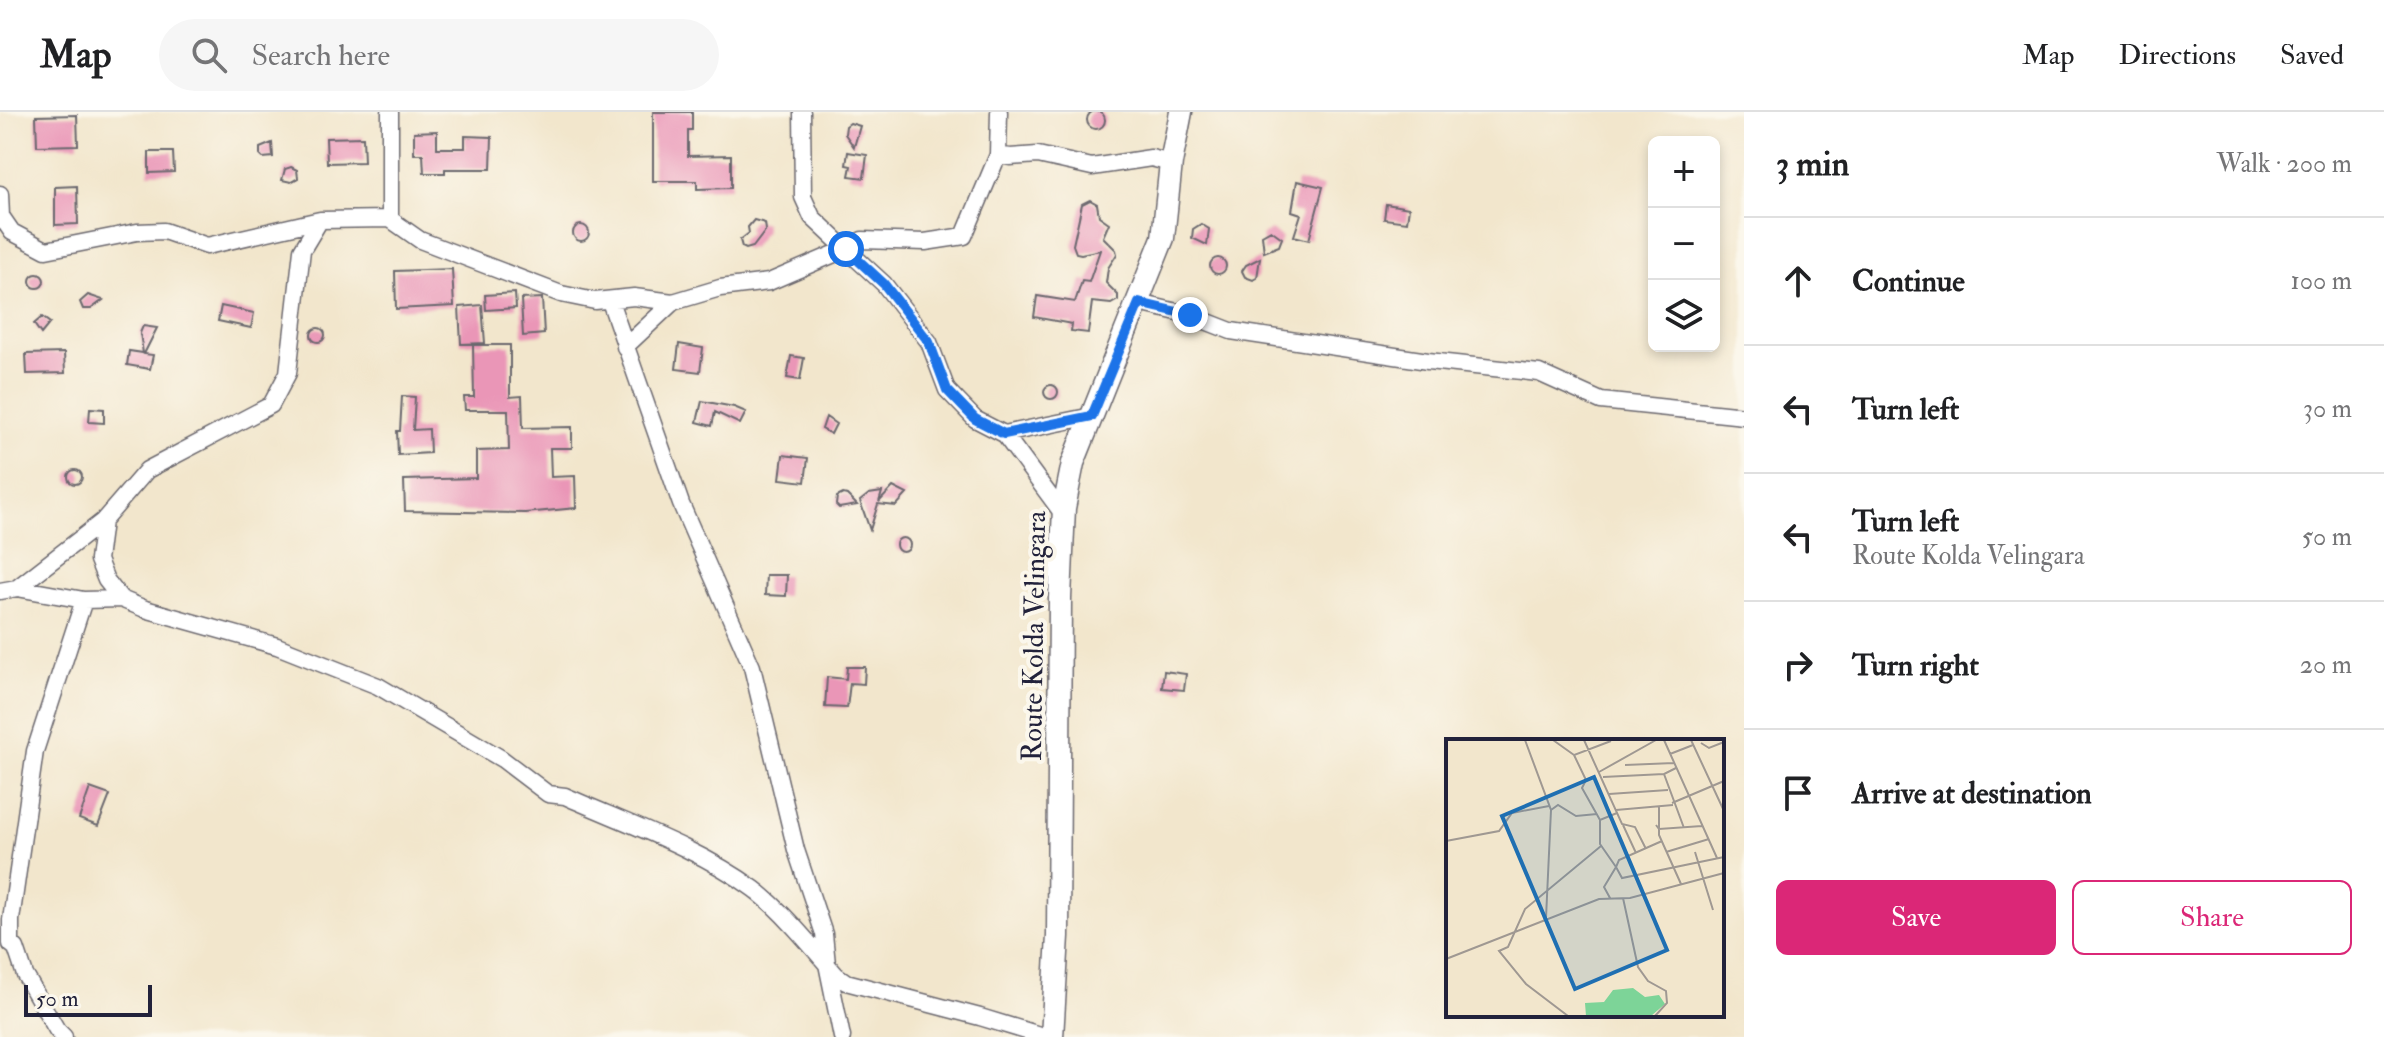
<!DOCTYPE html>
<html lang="en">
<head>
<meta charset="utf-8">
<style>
  :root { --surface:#fff; --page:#f6f6f6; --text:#202124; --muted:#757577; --line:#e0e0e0; --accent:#db2777 }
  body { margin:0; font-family:"IM FELL Double Pica",serif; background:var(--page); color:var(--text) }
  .controls { position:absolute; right:24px; top:24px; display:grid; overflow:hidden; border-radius:12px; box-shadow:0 4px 12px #0003 }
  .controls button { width:72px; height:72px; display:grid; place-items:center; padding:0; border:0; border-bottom:2px solid var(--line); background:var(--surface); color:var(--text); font:40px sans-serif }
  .scale { position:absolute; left:24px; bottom:20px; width:128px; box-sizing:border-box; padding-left:8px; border:4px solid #22223b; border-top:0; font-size:22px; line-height:28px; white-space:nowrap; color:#22223b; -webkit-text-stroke:6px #fbf7ec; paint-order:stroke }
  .stop { position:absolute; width:24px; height:24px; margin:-18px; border:6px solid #1a73e8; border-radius:50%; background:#fff }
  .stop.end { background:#1a73e8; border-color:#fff; box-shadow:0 2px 8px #0008 }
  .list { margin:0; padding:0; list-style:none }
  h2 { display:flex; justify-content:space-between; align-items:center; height:104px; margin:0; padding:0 32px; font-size:34px }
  h2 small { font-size:26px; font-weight:400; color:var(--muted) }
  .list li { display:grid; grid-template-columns:52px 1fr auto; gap:24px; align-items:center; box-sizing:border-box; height:128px; padding:0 32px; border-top:2px solid var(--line) }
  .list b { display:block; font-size:30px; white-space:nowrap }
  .list p { margin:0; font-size:26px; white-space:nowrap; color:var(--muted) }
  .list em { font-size:26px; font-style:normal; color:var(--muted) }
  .actions { display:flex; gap:16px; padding:24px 32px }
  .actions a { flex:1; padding:18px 0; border:2px solid var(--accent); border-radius:12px; text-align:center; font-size:28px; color:var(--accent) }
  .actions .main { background:var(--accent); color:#fff }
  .icon { flex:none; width:44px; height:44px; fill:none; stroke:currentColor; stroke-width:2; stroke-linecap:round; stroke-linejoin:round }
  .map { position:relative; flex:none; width:1744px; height:925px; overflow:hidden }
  header { display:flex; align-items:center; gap:48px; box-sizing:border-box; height:112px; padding:0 40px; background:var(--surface); border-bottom:2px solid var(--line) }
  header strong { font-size:38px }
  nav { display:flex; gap:44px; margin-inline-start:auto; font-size:28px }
  .search { width:560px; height:72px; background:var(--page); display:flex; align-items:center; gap:20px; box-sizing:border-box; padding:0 28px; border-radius:44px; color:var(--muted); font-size:30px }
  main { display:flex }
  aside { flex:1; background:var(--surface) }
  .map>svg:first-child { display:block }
</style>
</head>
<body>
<header>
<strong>Map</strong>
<div class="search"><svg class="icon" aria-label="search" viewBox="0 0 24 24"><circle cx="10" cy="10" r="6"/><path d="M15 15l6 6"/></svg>Search here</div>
<nav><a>Map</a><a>Directions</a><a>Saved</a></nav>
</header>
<main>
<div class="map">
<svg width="1744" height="925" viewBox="0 0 1744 925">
  <rect width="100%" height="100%" fill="#fbf7ec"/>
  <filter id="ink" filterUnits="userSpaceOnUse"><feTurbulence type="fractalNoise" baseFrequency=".0125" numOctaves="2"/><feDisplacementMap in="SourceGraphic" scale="16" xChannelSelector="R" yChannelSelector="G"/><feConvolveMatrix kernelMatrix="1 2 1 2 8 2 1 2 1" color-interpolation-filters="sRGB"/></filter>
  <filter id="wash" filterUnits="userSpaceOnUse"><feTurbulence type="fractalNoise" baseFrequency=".006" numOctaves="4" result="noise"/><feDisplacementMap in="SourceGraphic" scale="32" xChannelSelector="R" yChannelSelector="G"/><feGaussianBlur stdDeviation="1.8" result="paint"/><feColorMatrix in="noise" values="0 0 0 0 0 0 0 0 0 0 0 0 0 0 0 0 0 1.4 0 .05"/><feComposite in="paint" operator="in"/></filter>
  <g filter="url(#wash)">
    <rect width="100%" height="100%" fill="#f2e6cc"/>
    <g id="blocks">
      <path fill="#ea96b7" d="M1087 8a9 9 0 1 1 18 0a9 9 0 1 1-18 0Z
        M 653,0 L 692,0 L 692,18 L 688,18 L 688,44 L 731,43 L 731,76 L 697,77 L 697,69 L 653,69 Z
        M 77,3 L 78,33 L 37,34 L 36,4 Z
        M 850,11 L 860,14 L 854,35 L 845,22 L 846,14 Z
        M 437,19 L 437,36 L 465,36 L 465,24 L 492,25 L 491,57 L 445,57 L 445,61 L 424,61 L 423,42 L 414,42 L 414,20 Z
        M 363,25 L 364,50 L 327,51 L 326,26 Z
        M 272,31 L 273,45 L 263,46 L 260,43 L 260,36 Z
        M 149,40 L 173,40 L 174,60 L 149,61 Z
        M 848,40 L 867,43 L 864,66 L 849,64 L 851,54 L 846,53 Z
        M 291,55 L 297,58 L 298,66 L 291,70 L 282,68 L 285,57 Z
        M 1297,69 L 1323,75 L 1309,128 L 1294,124 L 1301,102 L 1292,99 Z
        M 77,74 L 78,112 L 55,113 L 55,75 Z
        M 1090,88 L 1097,92 L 1099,104 L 1109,111 L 1103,125 L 1116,138 L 1117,142 L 1108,156 L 1106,171 L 1118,183 L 1118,188 L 1111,192 L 1092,190 L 1088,221 L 1071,219 L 1072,212 L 1034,205 L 1037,184 L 1075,190 L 1082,169 L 1089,170 L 1100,138 L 1081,142 L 1076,141 L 1073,133 L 1082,92 Z
        M 1386,92 L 1409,96 L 1407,110 L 1384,107 Z
        M 754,108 L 765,111 L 766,118 L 753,135 L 746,137 L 742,135 L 740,128 L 749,121 L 748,115 Z
        M 1201,112 L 1209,117 L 1207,133 L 1192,126 L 1193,117 Z
        M573 121a8 8 0 1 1 16 0a8 8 0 1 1-16 0Z
        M 1271,118 L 1282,126 L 1279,134 L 1264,140 L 1262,123 Z
        M 1260,146 L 1257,166 L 1253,168 L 1245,165 L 1242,159 L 1246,153 Z
        M1210 154a8 8 0 1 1 16 0a8 8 0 1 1-16 0Z
        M 452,157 L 454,194 L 396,197 L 395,159 Z
        M30 169a7 7 0 1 1 14 0a7 7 0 1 1-14 0Z
        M 515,181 L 516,196 L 486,198 L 485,183 Z
        M 88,183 L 103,188 L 91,197 L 83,197 L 80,190 Z
        M 542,186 L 544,222 L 523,224 L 521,187 Z
        M 482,193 L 485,231 L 461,232 L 459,195 Z
        M 221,194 L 254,201 L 251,216 L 218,209 Z
        M 42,205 L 50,211 L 41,222 L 34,212 Z
        M 143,214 L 157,216 L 144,242 L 153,243 L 150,257 L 127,253 L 129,239 L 143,241 L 140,221 Z
        M311 223a7 7 0 1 1 14 0a7 7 0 1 1-14 0Z
        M 679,232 L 703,236 L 700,260 L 676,257 Z
        M 473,233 L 510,233 L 510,285 L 522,284 L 523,316 L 572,315 L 572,336 L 550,336 L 551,365 L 575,364 L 576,396 L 525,401 L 405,399 L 404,368 L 476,366 L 476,339 L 509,338 L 508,298 L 465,298 L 464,285 L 474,285 Z
        M 64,241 L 65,261 L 27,262 L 26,242 Z
        M 791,244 L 804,246 L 800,268 L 787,266 Z
        M1044 280a7 7 0 1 1 14 0a7 7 0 1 1-14 0Z
        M 402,284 L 415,285 L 413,318 L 429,317 L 430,341 L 398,343 L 397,319 L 400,319 Z
        M 702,289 L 734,295 L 746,300 L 740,312 L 715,300 L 712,314 L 697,310 Z
        M 90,296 L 104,297 L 104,311 L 89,310 Z
        M 826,305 L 836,312 L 831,322 L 822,317 Z
        M 783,343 L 808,346 L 805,370 L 780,367 Z
        M68 365a7 7 0 1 1 14 0a7 7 0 1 1-14 0Z
        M 893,375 L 907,382 L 896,394 L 878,392 L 870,418 L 860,389 L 869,382 L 882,380 L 879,390 Z
        M 843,382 L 847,383 L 857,393 L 839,396 L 836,393 L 837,385 Z
        M896 433a7 7 0 1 1 14 0a7 7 0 1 1-14 0Z
        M 766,463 L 787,463 L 786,484 L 765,483 Z
        M 847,555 L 865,555 L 864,572 L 850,571 L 847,596 L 825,595 L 827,565 L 846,567 Z
        M 1164,559 L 1186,562 L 1184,578 L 1162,576 Z
        M 90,676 L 110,683 L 98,714 L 79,707 Z"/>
    </g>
  </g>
  <g filter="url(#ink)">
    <use href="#blocks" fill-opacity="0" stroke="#6b676e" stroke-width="2"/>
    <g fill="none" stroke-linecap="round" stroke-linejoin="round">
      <g stroke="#6b676e" stroke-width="19">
        <path id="minor" d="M 802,0 L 803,85 L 812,105 L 846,137 L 862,128 L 925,130 L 964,124 L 998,43 L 999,0
          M 998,43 L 1010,45 L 1038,43 L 1092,55 L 1151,46 L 1171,51
          M 0,82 L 1,104 L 12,120 L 46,138 L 137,120 L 164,119 L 207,134 L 320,108 L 390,107 L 390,0
          M 390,107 L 420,128 L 561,182 L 595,189 L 634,185 L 673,190 L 720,176 L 769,170 L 846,137 L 884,172 L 929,230 L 947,278 L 975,307 L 1004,322 L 1092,304
          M 320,108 L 302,138 L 288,261 L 271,293 L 147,358 L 103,409 L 98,448 L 106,468 L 121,487 L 145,497 L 277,534 L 378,574 L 502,647 L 548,682 L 565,684 C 628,712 698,736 754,777 C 782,798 813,836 836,863 L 846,870 L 980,905 L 1046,925
          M 610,189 L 681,392 L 752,555 L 796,738 L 824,822 L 827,852 L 842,925
          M 1139,191 L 1190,203 L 1231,219 L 1428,249 L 1539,261 L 1601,289 L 1744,304
          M 625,235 L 673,190
          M 1004,322 L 1063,402
          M 17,476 L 103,409
          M 0,479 L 17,476 L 84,488 L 121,487
          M 64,925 L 57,918 L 25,863 L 16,836 L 11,832 L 11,808 L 35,639 L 84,488"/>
      </g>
      <g stroke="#6b676e" stroke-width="25">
        <path id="secondary" d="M 1052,925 L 1058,824 L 1060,486 L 1064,396 L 1073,351 L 1163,126 L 1171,51 L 1181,0"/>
      </g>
      <use href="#minor" stroke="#fff" stroke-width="16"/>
      <use href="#secondary" stroke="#fff" stroke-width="22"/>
    </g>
  </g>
  <g fill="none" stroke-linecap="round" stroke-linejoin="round" filter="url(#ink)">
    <path stroke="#1a73e8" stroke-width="10" d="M 846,137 L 884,172 L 929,230 L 947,278 L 975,307 L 1004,322 L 1092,304 L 1139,191 L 1190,203"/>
  </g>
  <g text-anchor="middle" stroke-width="8" stroke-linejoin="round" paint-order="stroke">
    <g font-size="28" fill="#22223b" stroke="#fbf7ec">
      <text transform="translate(1033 524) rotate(-89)" y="10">Route Kolda Velingara</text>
    </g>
  </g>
  <g transform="translate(1446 627)">
    <rect width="278" height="278" fill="#f2e6cc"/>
    <path d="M 187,249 L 199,258 L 213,256 L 219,265 L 205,277 L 140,277 L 139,264 L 158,263 L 167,251 Z" fill="#7dd498"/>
    <path fill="none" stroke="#9f9892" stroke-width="2" d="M 79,1 L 105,71 L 100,179M 107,1 L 128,16M 138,1 L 176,85 L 189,88 L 200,110M 218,1 L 271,119M 245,1 L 278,72M 165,2 L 128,16 L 140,41 L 136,49 L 154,81 L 171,74M 255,4 L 263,9 L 278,3M 224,15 L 247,6M 179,26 L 228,24M 230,29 L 218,35 L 238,89M 153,33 L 210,1M 157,38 L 218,35M 163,55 L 222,51M 226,64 L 278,42M 213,67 L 213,96 L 235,145M 105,71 L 112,66 L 130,77 L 151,75M 170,71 L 227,66M 154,81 L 154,105 L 170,128 L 158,148 L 164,159M 177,86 L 190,114M 210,86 L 213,90 L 256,87M 0,102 L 53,92 L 66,74 L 103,67M 216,102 L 173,121 L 170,128 L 176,139 L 278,118M 220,113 L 263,100M 249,113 L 267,171M 177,159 L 192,228 L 202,242 L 220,252 L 221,264 L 209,277M 0,220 L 153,160 L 184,159 L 278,134M 122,277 L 80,245 L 53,212 L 62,208 L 79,170 L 155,107"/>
    <path fill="#1f6fb2" fill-opacity="0.15" stroke="#1f6fb2" stroke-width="4" d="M 148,38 L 221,211 L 129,250 L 56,77 Z"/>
    <rect width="278" height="278" fill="none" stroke="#22223b" stroke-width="4"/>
  </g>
</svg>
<div class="controls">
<button>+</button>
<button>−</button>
<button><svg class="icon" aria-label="layers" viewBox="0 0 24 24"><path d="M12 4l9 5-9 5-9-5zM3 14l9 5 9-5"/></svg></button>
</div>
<div class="scale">50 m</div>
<div class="stop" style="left:846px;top:137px"></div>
<div class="stop end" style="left:1190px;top:203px"></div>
</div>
<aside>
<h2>3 min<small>Walk · 200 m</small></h2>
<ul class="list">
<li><svg class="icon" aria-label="ahead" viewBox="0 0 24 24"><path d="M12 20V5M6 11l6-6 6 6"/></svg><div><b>Continue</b></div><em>100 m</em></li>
<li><svg class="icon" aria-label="left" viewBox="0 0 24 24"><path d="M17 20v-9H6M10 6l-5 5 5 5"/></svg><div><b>Turn left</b></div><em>30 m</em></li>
<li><svg class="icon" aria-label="left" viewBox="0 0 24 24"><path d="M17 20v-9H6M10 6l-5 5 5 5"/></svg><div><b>Turn left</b><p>Route Kolda Velingara</p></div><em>50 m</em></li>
<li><svg class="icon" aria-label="right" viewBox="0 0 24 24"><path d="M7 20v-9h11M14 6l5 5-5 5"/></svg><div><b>Turn right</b></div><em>20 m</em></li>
<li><svg class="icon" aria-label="arrive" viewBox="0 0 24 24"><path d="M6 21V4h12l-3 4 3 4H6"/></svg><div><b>Arrive at destination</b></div></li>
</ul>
<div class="actions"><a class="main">Save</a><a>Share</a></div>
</aside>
</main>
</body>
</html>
